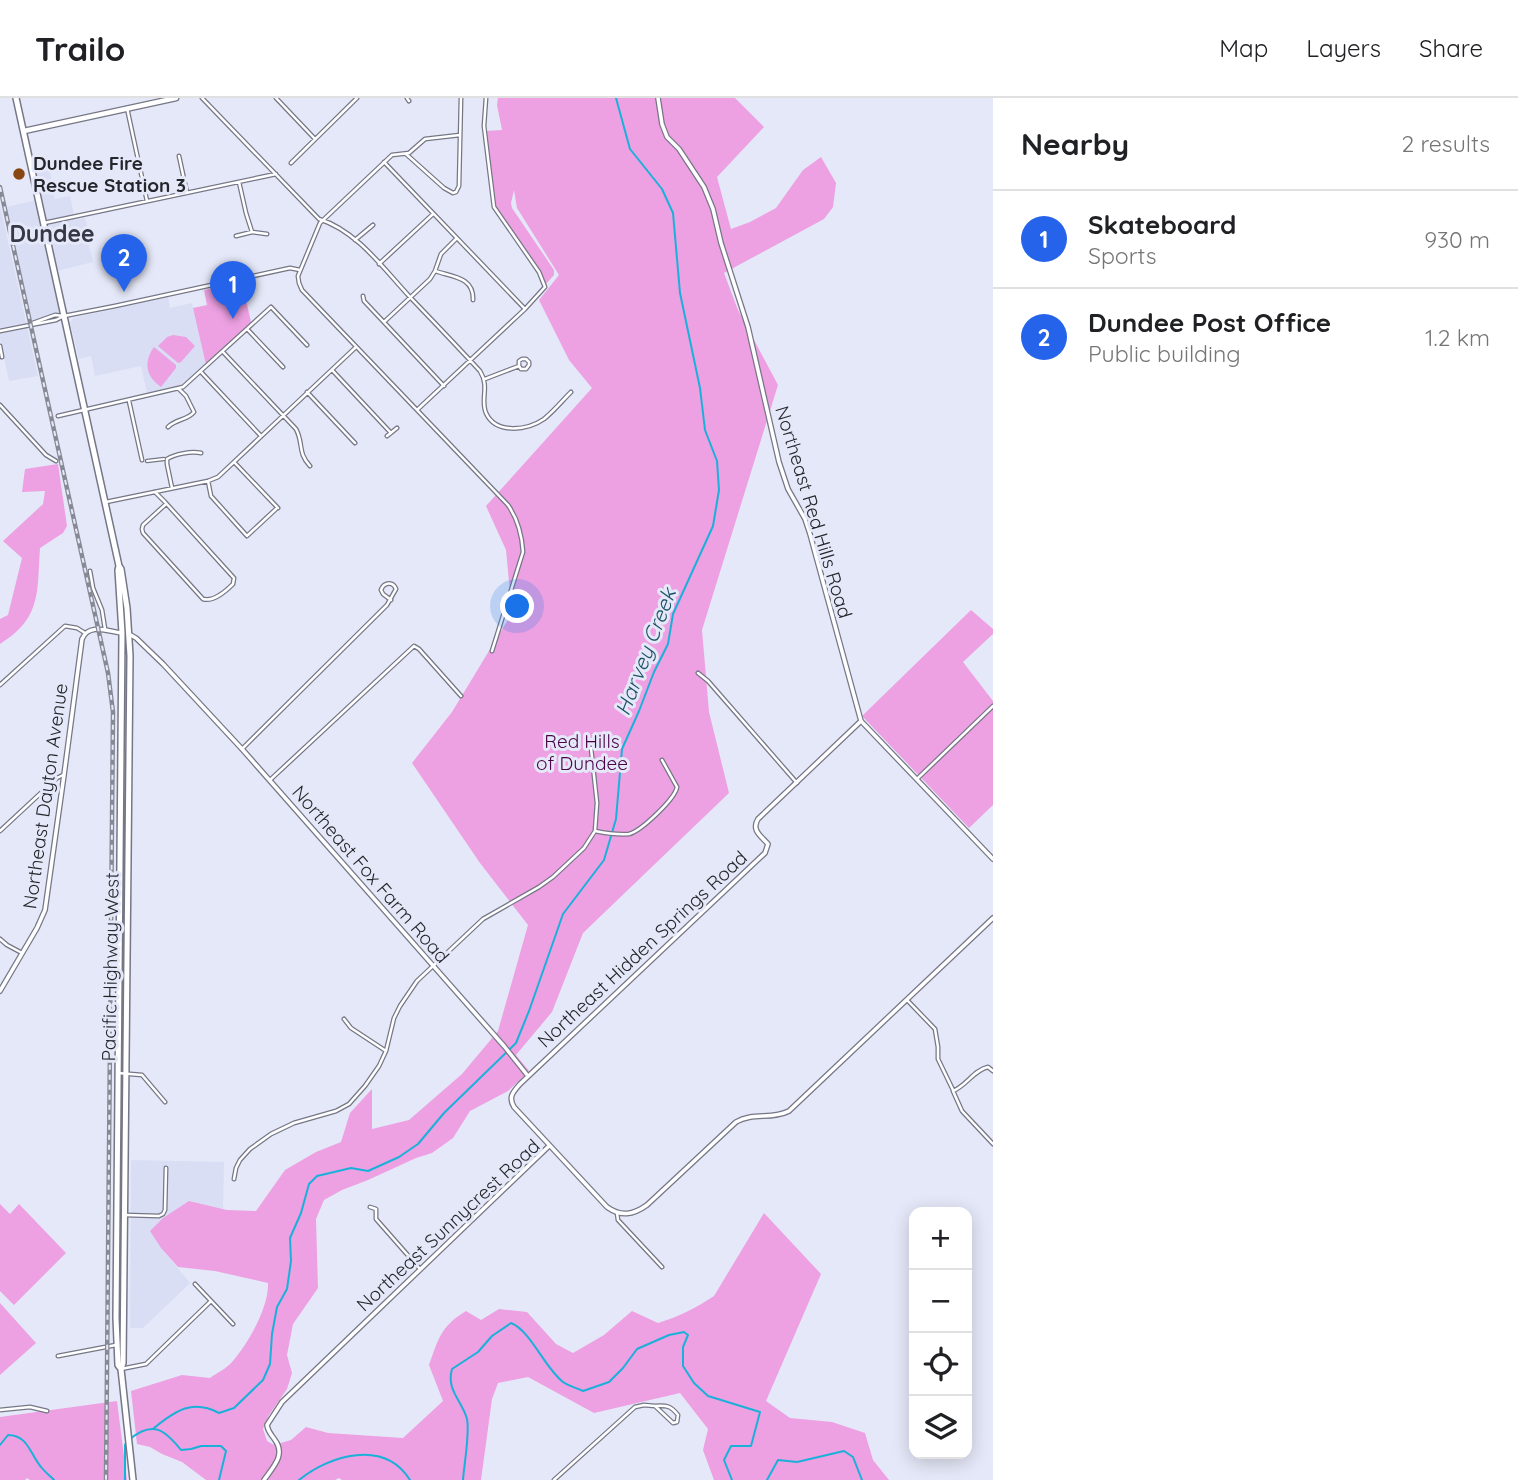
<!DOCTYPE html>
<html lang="en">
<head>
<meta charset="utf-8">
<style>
  :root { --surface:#fff; --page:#f6f6f6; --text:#202124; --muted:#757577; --line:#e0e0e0; --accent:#2563eb }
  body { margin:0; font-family:Quicksand,sans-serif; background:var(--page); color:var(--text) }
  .controls { position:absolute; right:21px; bottom:21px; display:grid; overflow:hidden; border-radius:14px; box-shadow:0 4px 18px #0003 }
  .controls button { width:63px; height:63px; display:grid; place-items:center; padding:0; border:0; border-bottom:2px solid var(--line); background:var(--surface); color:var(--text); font:35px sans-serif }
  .you { position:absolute; left:518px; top:509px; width:24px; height:24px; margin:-18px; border:5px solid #fff; border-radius:50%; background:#1a73e8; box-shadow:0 0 0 10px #1a73e833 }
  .badge { display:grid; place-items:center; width:46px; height:46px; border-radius:50%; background:var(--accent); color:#fff; font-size:23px; font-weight:700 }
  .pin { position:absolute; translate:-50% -58px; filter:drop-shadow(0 2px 4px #0008) }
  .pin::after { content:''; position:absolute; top:37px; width:24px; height:21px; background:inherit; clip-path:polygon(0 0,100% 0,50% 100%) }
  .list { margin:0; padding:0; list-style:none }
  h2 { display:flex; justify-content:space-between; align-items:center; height:91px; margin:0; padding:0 28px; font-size:30px }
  h2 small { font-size:23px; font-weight:400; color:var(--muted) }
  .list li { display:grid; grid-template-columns:46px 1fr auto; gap:21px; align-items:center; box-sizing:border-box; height:98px; padding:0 28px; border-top:2px solid var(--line) }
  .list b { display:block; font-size:26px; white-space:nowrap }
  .list p { margin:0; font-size:23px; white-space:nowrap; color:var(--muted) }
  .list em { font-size:23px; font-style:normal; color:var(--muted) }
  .icon { flex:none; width:38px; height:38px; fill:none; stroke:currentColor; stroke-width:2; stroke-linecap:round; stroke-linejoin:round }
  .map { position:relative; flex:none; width:993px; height:1382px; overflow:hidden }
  header { display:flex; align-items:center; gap:42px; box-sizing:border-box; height:98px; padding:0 35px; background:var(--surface); border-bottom:2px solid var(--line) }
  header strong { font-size:33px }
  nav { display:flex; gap:38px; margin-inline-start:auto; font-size:24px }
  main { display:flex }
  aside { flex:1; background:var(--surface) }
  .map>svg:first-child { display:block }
</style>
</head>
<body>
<header>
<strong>Trailo</strong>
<nav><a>Map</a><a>Layers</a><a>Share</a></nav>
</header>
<main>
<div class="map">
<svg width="993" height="1382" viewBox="0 0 993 1382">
  <rect width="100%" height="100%" fill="#e5e8f8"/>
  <path fill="#d9def5" d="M 47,58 L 55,101 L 70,98 L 75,122 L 85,120 L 90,142 L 88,143 L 93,164 L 57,173 L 66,214 L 32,224 L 6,109 L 41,101 L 32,61 Z
    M 0,107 L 38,278 L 9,283 L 0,241 Z
    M 168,199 L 170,210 L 192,205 L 206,267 L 186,284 L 179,288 L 147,295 L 141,268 L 95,278 L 91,258 L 79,261 L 70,225 L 73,220 Z
    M 131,1062 L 224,1064 L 223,1111 L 189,1103 L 161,1150 L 190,1185 L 143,1230 L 130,1230 Z"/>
  <path fill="#eda0e2" d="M 498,0 L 735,0 L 764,29 L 717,79 L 731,131 L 750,124 L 776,110 L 803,72 L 821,59 L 836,85 L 833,109 L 824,121 L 724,175 L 738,212 L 778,287 L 702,532 L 709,614 L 729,695 L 583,835 L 552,914 L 516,957 L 529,973 L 508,993 L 470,1013 L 453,1040 L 432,1055 L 416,1060 L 368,1082 L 342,1092 L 324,1102 L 316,1121 L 318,1190 L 293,1226 L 287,1257 L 292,1275 L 287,1291 L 269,1317 L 263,1331 L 267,1343 L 274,1347 L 291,1342 L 306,1329 L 328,1335 L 403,1340 L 443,1303 L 429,1267 C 439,1240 440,1229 466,1213 L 481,1222 L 499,1211 L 527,1214 L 556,1246 L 573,1255 L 604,1237 L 632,1213 L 658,1225 C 678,1219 696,1210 714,1198 L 764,1115 L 821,1176 L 766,1303 L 790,1320 L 832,1324 L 865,1335 L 873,1362 L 889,1382 L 714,1382 L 703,1352 L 708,1331 L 680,1295 L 594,1315 L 528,1279 L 498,1285 L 492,1301 L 481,1382 L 342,1382 L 339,1380 L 335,1382 L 206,1382 L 182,1364 L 162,1356 L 150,1349 L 137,1346 L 131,1293 L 182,1277 L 210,1280 C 217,1275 227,1270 232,1264 C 248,1246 269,1209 268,1185 L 215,1173 L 178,1169 L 161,1150 L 150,1133 L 163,1120 L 189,1103 L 227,1112 L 256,1113 L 285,1072 L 316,1054 L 341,1044 L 350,1015 L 372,991 L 372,1031 L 409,1022 L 462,976 L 498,933 L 528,827 L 480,765 L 412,665 L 452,614 L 512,515 L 506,452 L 486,408 L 592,290 L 569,262 L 539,202 L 559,177 L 517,110 L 514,92 L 511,105 L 512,110 L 554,172 L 554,177 L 546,186 L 540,174 L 495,109 L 485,33 L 502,32 L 497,7 Z
    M 242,184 L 251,224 L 206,267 L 193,210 L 207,207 L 204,192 Z
    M 173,237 L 186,239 L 195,248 L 181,264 L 178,265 L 158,248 L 167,239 Z
    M 154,249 L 176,267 L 176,270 L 161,289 C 146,279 143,264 154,249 Z
    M 58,366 L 67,428 L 63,435 L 40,450 C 37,494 42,520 0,546 L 0,521 L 8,517 L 22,460 L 3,443 L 43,406 L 45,393 L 22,394 L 25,371 Z
    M 971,512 L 993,531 L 993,536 L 963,564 L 993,603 L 993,707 L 969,730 L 862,618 Z
    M 0,1106 L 10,1116 L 19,1106 L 66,1155 L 14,1207 L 0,1193 Z
    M 0,1205 L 36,1245 L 0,1277 Z
    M 117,1303 L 127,1382 L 30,1382 L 27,1380 L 25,1382 L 0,1382 L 0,1319 Z"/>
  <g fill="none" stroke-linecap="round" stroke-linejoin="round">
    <path stroke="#1ab1d9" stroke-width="2" d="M 154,1330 C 176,1312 193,1301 219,1315 L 234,1310 L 263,1282 L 270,1266 L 272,1236 L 277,1209 L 287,1191 L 291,1163 L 290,1140 L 301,1115 L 309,1086 L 317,1078 L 351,1070 L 368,1073 L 399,1059 L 418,1046 L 444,1015 L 516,945 L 529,913 L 563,816 L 604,762 L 616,721 L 622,651 L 639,613 L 654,574 L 668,546 L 673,516 L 713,428 L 719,392 L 717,363 L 705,332 L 700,290 L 680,195 L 673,115 L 662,91 L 630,51 L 616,0
      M 130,1341 C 153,1322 165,1332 181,1352 L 191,1351 L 201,1348 L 221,1348 L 226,1353 L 219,1382
      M 0,1347 L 8,1337 C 28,1337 30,1356 41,1369 C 45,1374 50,1378 54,1382
      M 125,1382 L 125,1347 L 126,1345
      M 299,1382 C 330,1357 384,1341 410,1382
      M 463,1382 C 464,1367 470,1335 467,1321 C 462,1302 446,1293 452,1271 L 478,1254 L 492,1238 L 511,1225 C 531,1233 544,1269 563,1284 C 568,1288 577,1290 583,1293 L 609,1284 L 623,1270 L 637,1251 L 669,1237 L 684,1234 L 688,1237 L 683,1249 L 683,1268 L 694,1285 L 708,1298 L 760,1314 L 751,1348 L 731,1348 L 724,1362 L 732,1382
      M 767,1382 L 778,1362 L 797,1364 L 844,1353 L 853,1359 L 862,1382"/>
    <g stroke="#757786" stroke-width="4.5">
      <path id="pedestrian" d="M 147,363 L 164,361"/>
    </g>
    <g stroke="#757786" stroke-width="5">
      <path id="minor" d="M 202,0 L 319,121 C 357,133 383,170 409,198 C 433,223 457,248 480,273 C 490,289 480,301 486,315 C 496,337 528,332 544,321 C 554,313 562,303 571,294
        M 276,0 L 315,41
        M 407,0 L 409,3
        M 127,10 L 147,103
        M 460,37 L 425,41 L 409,55 L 392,57 L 320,125 L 298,178 L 299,185 L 302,192 L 508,407 C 517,420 522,438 523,454 L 492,553
        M 406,56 L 444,90 L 453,95 L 456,94 L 459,88 L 461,0
        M 179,58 L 187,95
        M 384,64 L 525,211
        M 291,65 L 357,0
        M 239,84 L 246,115 L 252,134
        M 44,125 L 276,76
        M 236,138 L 252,134 L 267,136
        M 355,142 L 373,127
        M 379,166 L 433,116
        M 435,173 C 453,179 474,179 473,202
        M 363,198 L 364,203 L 444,288
        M 384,224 L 430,181 L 435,173 L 441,156 L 456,141
        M 30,226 L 55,217 L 64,218 L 115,208 L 290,170 L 300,172
        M 248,232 L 283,269
        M 0,233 L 56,222 L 64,218
        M 0,248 L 2,259
        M 223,254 L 296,331 C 304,346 297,354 310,368
        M 332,272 L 391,335
        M 201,274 L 261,338
        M 485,281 L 519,268 L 521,271 L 526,271 L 529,267 L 529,264 L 526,261 L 522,261 L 519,263 L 519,268
        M 307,294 L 355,345
        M 129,303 L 142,362
        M 0,307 L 46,357 L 56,363
        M 417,312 L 525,211 L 545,189 L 539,174 L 494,109 L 484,28 L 486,0
        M 58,318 L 183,289 L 271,209 L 307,247
        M 168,329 C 176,321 188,322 194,314 L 186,298 L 179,291
        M 387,338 L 397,330
        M 234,364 L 278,410
        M 208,383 L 211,398 L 247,438
        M 172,390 L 167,366 L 167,361 C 175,356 191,353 201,355
        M 155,394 L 165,404 L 234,480 L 233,486 C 226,493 213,504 203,501 L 143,435 L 142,431 L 143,427 L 166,406
        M 106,404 L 208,383 L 218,379 L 356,249
        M 248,437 L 276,411
        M 90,473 L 93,490 L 102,512 L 105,531
        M 698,575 L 708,583 L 797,685
        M 0,587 L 65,528 L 77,530 L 85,535
        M 591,650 L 597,705 L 595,733
        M 242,651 L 387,507 L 396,491 C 393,483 384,484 381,492 L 383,496 L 391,502
        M 917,681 L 993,608
        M 270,682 L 414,548 L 419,551 L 461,598
        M 0,733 L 57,680 L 63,677
        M 0,841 L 7,847 L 22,855
        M 907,902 L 935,931 L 938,949 L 938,961 L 953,992
        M 344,921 L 351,930 L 386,953
        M 993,973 L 988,969 C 974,972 966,988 953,993 L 962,1013 L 993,1046
        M 118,975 L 142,977 L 165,1004
        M 234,1081 L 236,1070 L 240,1062 L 250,1051 L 271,1036 L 294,1025 L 336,1013 L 349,1006 L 365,988 L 379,968 L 386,953 L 394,920 L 400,908 L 417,883 L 483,821 L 539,789 L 553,779 L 584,750 L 595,733 C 605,735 618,737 629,736 C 641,733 675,701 677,689 L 662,662
        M 370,1109 L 376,1111 L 376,1121 L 420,1171
        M 617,1115 L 618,1122 L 662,1169
        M 125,1117 L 159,1118 L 163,1116 L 165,1112 L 166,1070
        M 195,1186 L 233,1226
        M 58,1258 L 116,1247
        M 121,1271 L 146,1266 L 211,1203
        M 0,1312 L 30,1309 L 47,1313
        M 554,1382 L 635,1309 L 644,1307 L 655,1308 L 673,1325 L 677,1324 L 678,1317 C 671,1308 667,1307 655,1308"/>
    </g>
    <g stroke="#757786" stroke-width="6">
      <path id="tertiary" d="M 658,0 L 662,26 L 667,39 L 679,51 L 704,89 L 713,111 L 721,145 L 748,229 L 779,364 L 788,391 L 805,421 L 810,436 L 861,623 L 993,761
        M 129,536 L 136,540 L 163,566 L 242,651 L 504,948 L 528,978
        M 861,623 L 758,721 C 751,732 761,738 768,746 L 765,755 L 520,986 C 513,994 508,999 514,1009 L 607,1109 C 621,1119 633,1117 647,1107 L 736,1024 C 753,1014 772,1022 789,1013 L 993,820
        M 0,893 L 37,830 L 45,812 L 64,677 L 82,541 C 89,525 107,533 121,535
        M 264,1382 C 273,1369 286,1357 275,1342 C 271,1336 268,1334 267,1327 L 282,1304 L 549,1048"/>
    </g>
    <g stroke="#757786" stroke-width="7">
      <path id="secondary" d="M 24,33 L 176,0"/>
    </g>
    <g stroke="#757786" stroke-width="8">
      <path id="primary" d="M 16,0 L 119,468 L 121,471 L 127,510 L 130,558 L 123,1265 L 121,1271
        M 119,468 L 118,472 L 122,535 L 116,1220 L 118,1267 L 121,1271 L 133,1382"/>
    </g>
    <use href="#pedestrian" stroke="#fff" stroke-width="2"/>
    <use href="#minor" stroke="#fff" stroke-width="2.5"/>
    <use href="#tertiary" stroke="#fff" stroke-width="3.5"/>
    <use href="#secondary" stroke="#fff" stroke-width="4.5"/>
    <use href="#primary" stroke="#fff" stroke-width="5"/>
    <g stroke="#878994" stroke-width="4.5">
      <path id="rail" d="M 0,89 L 108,575 L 113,614 L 106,1382"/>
    </g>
    <use href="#rail" stroke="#e5e8f8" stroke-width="2" stroke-dasharray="5" stroke-linecap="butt"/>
  </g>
  <circle fill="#884612" stroke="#e5e8f8" stroke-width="2.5" cx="19" cy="76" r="7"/>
  <g text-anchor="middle" stroke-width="6" stroke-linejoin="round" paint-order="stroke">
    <g font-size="19" font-weight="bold" fill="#24262b" stroke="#e5e8f8" text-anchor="start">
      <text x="33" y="72">Dundee Fire<tspan x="33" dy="22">Rescue Station 3</tspan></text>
    </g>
    <g font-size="19" fill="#24262b" stroke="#e5e8f8">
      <text transform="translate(814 414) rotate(73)" y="7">Northeast Red Hills Road</text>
      <text transform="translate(45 698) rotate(-82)" y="7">Northeast Dayton Avenue</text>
      <text transform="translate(371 776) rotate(49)" y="7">Northeast Fox Farm Road</text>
      <text transform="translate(642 851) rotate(-43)" y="7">Northeast Hidden Springs Road</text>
      <text transform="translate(110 869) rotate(-89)" y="7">Pacific Highway West</text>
      <text transform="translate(448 1127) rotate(-43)" y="7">Northeast Sunnycrest Road</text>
    </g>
    <g font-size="19" fill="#4a0345" stroke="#e5e8f8">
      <text x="582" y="650">Red Hills<tspan x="582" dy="22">of Dundee</tspan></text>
    </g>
    <g font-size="21" font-style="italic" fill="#1d5365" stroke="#e5e8f8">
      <text transform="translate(646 554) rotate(-69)" y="7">Harvey Creek</text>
    </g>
    <g font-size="23" font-weight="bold" fill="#363845" stroke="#e5e8f8">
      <text x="52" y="144">Dundee</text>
    </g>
  </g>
</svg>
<div class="controls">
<button>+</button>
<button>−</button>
<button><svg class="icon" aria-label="locate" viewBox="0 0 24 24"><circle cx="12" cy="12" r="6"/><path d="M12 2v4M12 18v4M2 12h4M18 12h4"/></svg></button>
<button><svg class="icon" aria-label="layers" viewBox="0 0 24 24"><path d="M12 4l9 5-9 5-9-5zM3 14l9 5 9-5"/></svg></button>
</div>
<div class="you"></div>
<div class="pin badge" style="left:233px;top:221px">1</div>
<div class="pin badge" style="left:124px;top:194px">2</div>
</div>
<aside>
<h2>Nearby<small>2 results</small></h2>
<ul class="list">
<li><span class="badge">1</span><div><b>Skateboard</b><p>Sports</p></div><em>930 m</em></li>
<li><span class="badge">2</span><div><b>Dundee Post Office</b><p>Public building</p></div><em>1.2 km</em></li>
</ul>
</aside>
</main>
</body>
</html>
